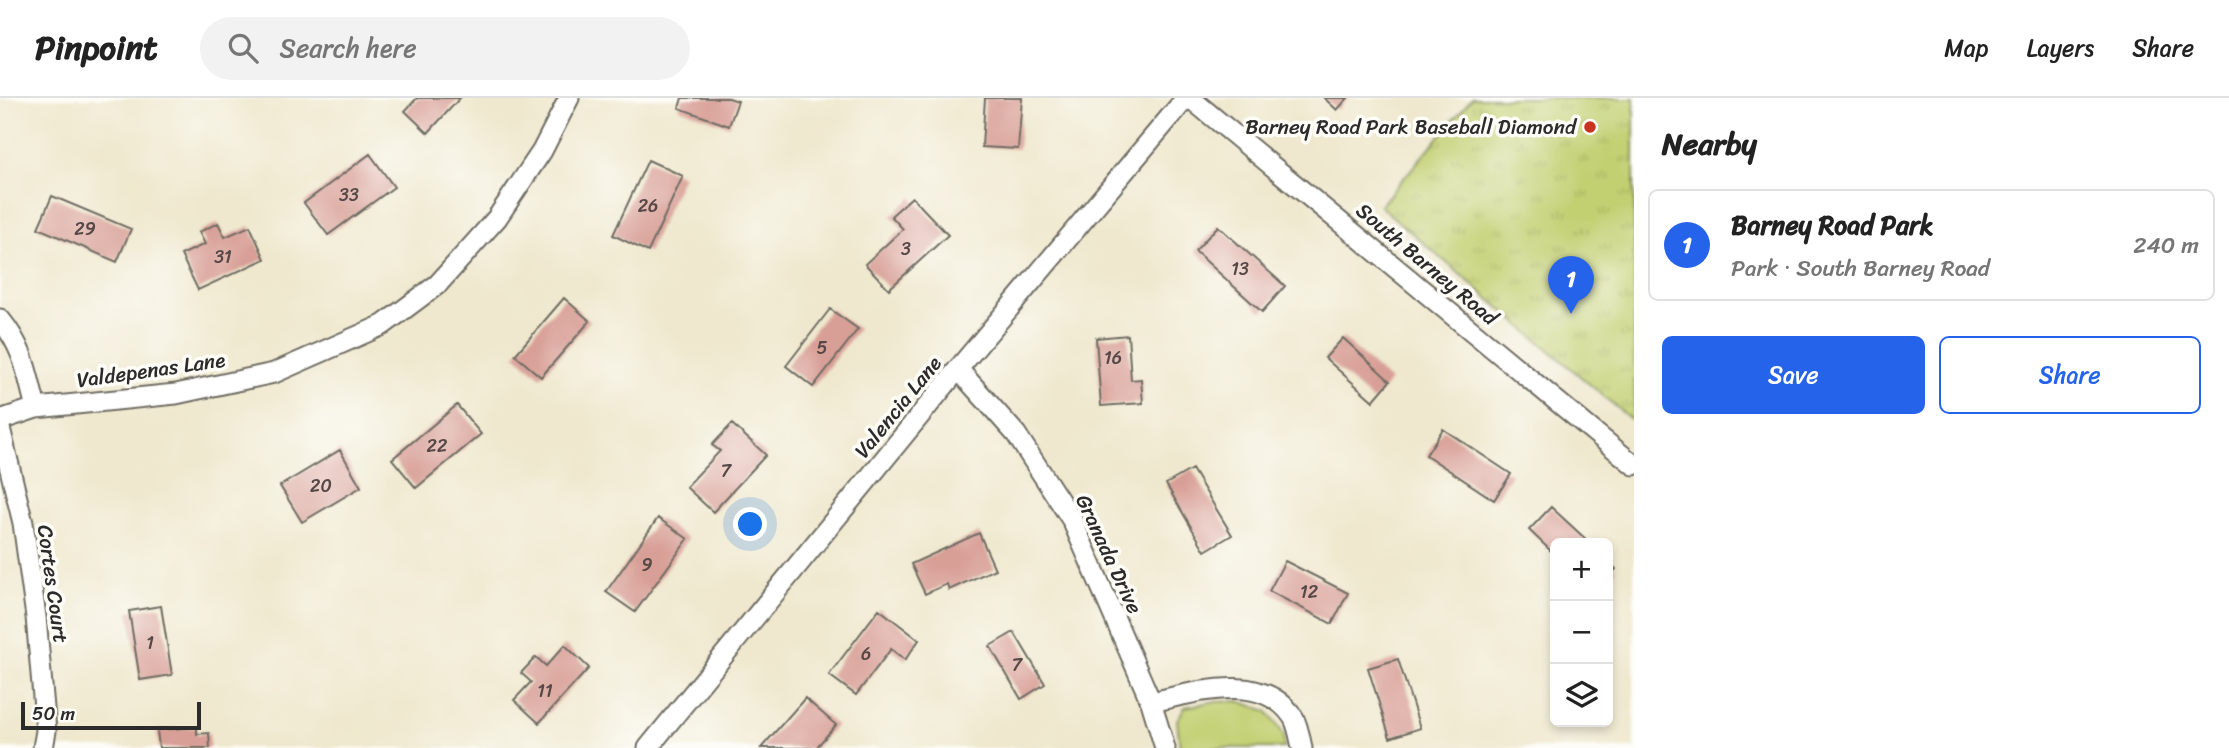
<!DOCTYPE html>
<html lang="en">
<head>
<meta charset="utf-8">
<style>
  :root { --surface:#fff; --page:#f2f2f2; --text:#222; --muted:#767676; --line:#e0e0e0; --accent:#2563eb }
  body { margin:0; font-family:Sriracha,sans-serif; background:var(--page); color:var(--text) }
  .controls { position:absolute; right:21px; bottom:21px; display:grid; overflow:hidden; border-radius:10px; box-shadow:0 4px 10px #0003 }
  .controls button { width:63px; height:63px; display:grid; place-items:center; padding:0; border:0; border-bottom:2px solid var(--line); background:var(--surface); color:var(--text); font:35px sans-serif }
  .scale { position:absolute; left:21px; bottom:18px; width:180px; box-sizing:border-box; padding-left:7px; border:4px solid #2b2b2b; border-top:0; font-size:19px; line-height:24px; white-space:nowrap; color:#2b2b2b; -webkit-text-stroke:5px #fdfcf7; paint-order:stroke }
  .you { position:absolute; left:751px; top:427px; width:24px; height:24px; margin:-18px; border:5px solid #fff; border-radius:50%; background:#1a73e8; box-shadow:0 0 0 10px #1a73e833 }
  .badge { display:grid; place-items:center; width:46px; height:46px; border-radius:50%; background:var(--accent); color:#fff; font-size:23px; font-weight:700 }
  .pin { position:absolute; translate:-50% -58px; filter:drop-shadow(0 2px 4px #0008) }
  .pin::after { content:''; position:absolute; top:37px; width:24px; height:21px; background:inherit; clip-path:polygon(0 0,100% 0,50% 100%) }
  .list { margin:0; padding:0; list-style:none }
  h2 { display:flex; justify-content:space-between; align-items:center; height:91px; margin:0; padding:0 28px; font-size:30px }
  h2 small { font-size:23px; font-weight:400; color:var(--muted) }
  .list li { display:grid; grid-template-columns:46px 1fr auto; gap:21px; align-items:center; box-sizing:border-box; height:112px; margin:0 14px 14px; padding:0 14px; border:2px solid var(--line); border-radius:10px }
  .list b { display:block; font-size:26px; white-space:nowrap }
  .list p { margin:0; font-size:23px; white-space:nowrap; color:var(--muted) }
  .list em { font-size:23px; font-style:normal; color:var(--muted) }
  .actions { display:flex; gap:14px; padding:21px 28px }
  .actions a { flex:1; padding:16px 0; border:2px solid var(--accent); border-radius:10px; text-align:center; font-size:24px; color:var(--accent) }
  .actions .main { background:var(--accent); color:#fff }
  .icon { flex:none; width:38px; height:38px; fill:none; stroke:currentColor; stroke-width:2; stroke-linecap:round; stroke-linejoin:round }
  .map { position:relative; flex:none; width:1634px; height:650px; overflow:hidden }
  header { display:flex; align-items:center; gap:42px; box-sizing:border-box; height:98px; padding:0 35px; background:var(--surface); border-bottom:2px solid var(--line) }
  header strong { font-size:33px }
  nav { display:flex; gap:38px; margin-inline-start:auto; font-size:24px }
  .search { width:490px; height:63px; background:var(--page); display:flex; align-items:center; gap:18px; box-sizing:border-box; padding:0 24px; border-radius:38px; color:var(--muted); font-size:26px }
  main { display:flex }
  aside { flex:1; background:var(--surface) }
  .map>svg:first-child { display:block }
</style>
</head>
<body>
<header>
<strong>Pinpoint</strong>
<div class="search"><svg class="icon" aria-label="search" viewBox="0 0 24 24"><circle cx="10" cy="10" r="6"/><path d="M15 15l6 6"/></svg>Search here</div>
<nav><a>Map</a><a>Layers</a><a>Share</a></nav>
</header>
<main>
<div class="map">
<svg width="1634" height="650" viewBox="0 0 1634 650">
  <defs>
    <pattern id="park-tufts" width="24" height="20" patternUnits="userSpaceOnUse" patternTransform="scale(1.75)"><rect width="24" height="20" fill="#c2d072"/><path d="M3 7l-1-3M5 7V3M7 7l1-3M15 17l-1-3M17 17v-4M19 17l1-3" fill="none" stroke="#a7b363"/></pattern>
  </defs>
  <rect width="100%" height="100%" fill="#fdfcf7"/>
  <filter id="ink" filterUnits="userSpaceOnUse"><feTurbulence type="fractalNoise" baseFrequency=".0143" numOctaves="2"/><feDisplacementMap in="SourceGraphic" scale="14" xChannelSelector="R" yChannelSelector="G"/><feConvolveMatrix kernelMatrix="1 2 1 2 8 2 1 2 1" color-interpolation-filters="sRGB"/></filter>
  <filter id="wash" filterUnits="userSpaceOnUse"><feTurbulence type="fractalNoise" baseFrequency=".00686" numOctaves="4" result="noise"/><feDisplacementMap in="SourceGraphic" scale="28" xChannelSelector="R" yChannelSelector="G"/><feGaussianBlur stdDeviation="1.57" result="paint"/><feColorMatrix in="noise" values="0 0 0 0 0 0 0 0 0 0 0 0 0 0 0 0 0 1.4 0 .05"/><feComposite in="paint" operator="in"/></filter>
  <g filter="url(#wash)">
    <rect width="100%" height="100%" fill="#efe8ce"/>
    <path fill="#c2d072" stroke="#767e4e" stroke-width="2" d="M 1239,603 L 1267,613 L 1284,637 L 1284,650 L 1180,650 L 1177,622 L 1185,609 L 1211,604 Z"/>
    <path fill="url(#park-tufts)" stroke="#767e4e" stroke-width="2" d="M 1472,0 L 1634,0 L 1634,324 L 1380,108 Z"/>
    <g id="blocks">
      <path fill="#d89f96" d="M 417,0 L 460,0 L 428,35 L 405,13 Z
        M 682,0 L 729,0 L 738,3 L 729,28 L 679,10 Z
        M 985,0 L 1022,0 L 1018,51 L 982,49 Z
        M 1324,0 L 1348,0 L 1337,12 Z
        M 370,56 L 394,89 L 328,137 L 304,105 Z
        M 648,62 L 683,78 L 648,154 L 613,137 Z
        M 52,98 L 131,131 L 117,164 L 38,130 Z
        M 912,99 L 948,137 L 889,191 L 865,166 L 903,131 L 891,118 Z
        M 218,125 L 225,139 L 250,128 L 265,161 L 198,192 L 181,157 L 205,146 L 199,134 Z
        M 1218,128 L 1285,188 L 1262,214 L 1195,153 Z
        M 564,200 L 590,223 L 541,279 L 515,257 Z
        M 830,211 L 858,231 L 813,289 L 786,268 Z
        M 1128,237 L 1131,282 L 1141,281 L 1143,305 L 1101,308 L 1096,240 Z
        M 1343,240 L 1390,283 L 1373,303 L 1325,260 Z
        M 457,307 L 481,336 L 416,390 L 392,361 Z
        M 732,326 L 766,357 L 713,414 L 686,389 L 720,353 L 712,347 Z
        M 1443,331 L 1511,376 L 1494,402 L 1426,357 Z
        M 340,352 L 361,389 L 302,424 L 280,388 Z
        M 1192,371 L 1232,437 L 1205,453 L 1166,386 Z
        M 1551,409 L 1590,445 L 1555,445 L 1555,457 L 1529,432 Z
        M 658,420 L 688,441 L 635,514 L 606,494 Z
        M 979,435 L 995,471 L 949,492 L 947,486 L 925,496 L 911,466 Z
        M 1285,463 L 1348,495 L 1332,526 L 1269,493 Z
        M 1608,463 L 1616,471 L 1608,480 Z
        M 161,508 L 172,577 L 140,582 L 129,513 Z
        M 879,511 L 919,542 L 905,562 L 891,551 L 856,597 L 829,577 Z
        M 1014,534 L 1045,586 L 1021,601 L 990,548 Z
        M 565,547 L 589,570 L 539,625 L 514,602 L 531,584 L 521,575 L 536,559 L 546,568 Z
        M 1398,561 L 1420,630 L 1390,640 L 1368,570 Z
        M 805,600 L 836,627 L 816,650 L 761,650 Z
        M 197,629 L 197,636 L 209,635 L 210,650 L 159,650 L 157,632 Z"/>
    </g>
  </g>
  <g filter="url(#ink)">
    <use href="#blocks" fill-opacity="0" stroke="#706d64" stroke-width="2"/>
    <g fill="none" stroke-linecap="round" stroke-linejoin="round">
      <g stroke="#706d64" stroke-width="23">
        <path id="street" d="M 1190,0 L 1634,367
          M 0,221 C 24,250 27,275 36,310
          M 958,271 L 1016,336 L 1072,422 L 1151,604 L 1165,650
          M 0,322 L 36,310 L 176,296 L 274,275 L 383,227 L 438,186 L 497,120 L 542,53 L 569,0
          M 0,330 L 23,425 L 36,519 L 46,633 L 43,650
          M 1151,604 C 1195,595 1262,572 1293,619 C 1298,627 1300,640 1302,650
          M 648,650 L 958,271 L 1186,0"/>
      </g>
      <use href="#street" stroke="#fff" stroke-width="19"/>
    </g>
  </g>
  <circle fill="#c8321e" stroke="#fdfcf7" stroke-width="2.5" cx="1590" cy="29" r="7"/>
  <g text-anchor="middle" stroke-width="7" stroke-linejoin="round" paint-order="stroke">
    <g font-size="18" fill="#564846">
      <text x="349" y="103">33</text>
      <text x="648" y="114">26</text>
      <text x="85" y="137">29</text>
      <text x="906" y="157">3</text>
      <text x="223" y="165">31</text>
      <text x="1240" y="177">13</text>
      <text x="822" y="256">5</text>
      <text x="1113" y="266">16</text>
      <text x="437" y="354">22</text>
      <text x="726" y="379">7</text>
      <text x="321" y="394">20</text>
      <text x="647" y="473">9</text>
      <text x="1309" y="500">12</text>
      <text x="150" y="551">1</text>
      <text x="866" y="562">6</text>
      <text x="1017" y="573">7</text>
      <text x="545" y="599">11</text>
    </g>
    <g font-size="21" fill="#2b2b2b" stroke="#fdfcf7" text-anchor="end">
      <text x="1576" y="36">Barney Road Park Baseball Diamond</text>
    </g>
    <g font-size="21" fill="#2b2b2b" stroke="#fdfcf7">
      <text transform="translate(1427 166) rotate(40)" y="7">South Barney Road</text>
      <text transform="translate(151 272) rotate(-8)" y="7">Valdepenas Lane</text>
      <text transform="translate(898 309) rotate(-51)" y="7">Valencia Lane</text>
      <text transform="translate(1109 456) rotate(65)" y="7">Granada Drive</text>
      <text transform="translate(53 486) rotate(82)" y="7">Cortes Court</text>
    </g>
  </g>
</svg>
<div class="controls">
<button>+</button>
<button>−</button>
<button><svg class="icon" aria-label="layers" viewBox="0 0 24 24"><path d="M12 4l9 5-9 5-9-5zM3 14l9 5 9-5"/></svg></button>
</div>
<div class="scale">50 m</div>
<div class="you"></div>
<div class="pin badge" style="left:1571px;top:216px">1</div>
</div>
<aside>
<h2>Nearby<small></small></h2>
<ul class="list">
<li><span class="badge">1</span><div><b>Barney Road Park</b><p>Park · South Barney Road</p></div><em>240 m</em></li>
</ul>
<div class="actions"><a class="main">Save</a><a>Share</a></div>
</aside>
</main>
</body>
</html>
